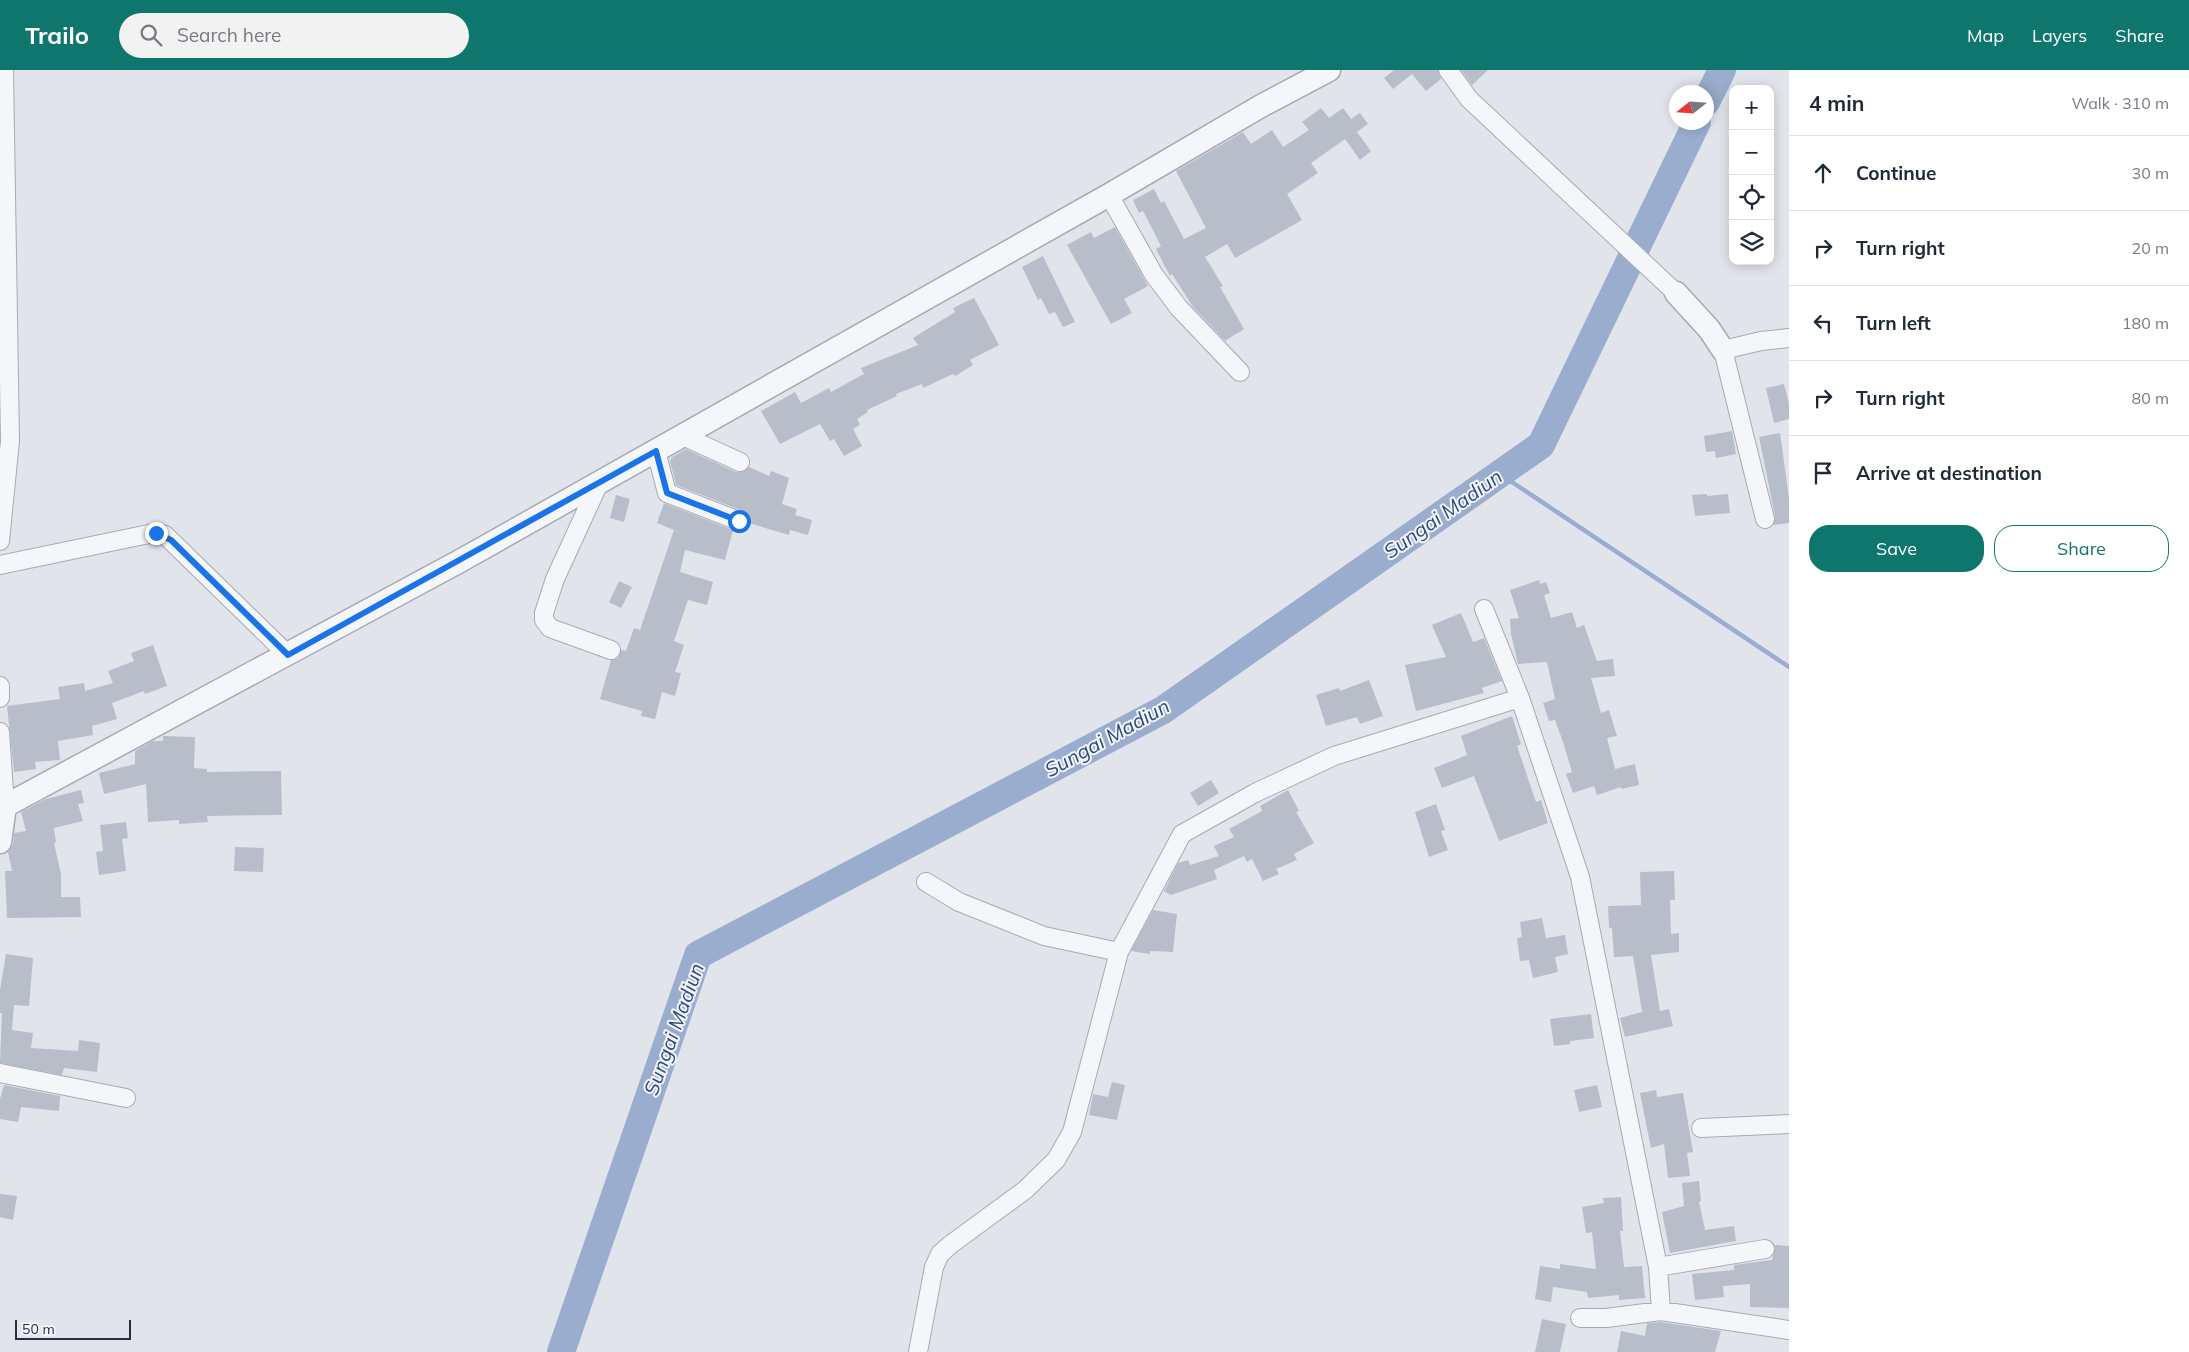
<!DOCTYPE html>
<html lang="en">
<head>
<meta charset="utf-8">
<style>
  :root { --surface:#fff; --page:#f2f2f3; --text:#1f2937; --muted:#747a83; --line:#e0e1e3; --accent:#0f766e }
  body { margin:0; font-family:Mulish,sans-serif; background:var(--page); color:var(--text) }
  .controls { position:absolute; right:15px; top:15px; display:grid; overflow:hidden; border-radius:10px; box-shadow:0 2px 12px #0003 }
  .controls button { width:45px; height:45px; display:grid; place-items:center; padding:0; border:0; border-bottom:1px solid var(--line); background:var(--surface); color:var(--text); font:25px sans-serif }
  .compass { position:absolute; left:1669px; top:15px; width:45px; height:45px; border-radius:50%; background:var(--surface); box-shadow:0 2px 12px #0003; rotate:253deg }
  .scale { position:absolute; left:15px; bottom:12px; width:116px; box-sizing:border-box; padding-left:5px; border:2px solid #282f45; border-top:0; font-size:14px; line-height:18px; white-space:nowrap; color:#282f45; -webkit-text-stroke:4px #f2f4f8; paint-order:stroke }
  .stop { position:absolute; width:15px; height:15px; margin:-11px; border:4px solid #1a73e8; border-radius:50%; background:#fff }
  .stop.end { background:#1a73e8; border-color:#fff; box-shadow:0 1px 5px #0008 }
  .list { margin:0; padding:0; list-style:none }
  h2 { display:flex; justify-content:space-between; align-items:center; height:65px; margin:0; padding:0 20px; font-size:21px }
  h2 small { font-size:16px; font-weight:400; color:var(--muted) }
  .list li { display:grid; grid-template-columns:32px 1fr auto; gap:15px; align-items:center; box-sizing:border-box; height:75px; padding:0 20px; border-top:1px solid var(--line) }
  .list b { display:block; font-size:19px; white-space:nowrap }
  .list em { font-size:16px; font-style:normal; color:var(--muted) }
  .actions { display:flex; gap:10px; padding:15px 20px }
  .actions a { flex:1; padding:11px 0; border:1px solid var(--accent); border-radius:20px; text-align:center; font-size:18px; color:var(--accent) }
  .actions .main { background:var(--accent); color:#fff }
  .icon { flex:none; width:28px; height:28px; fill:none; stroke:currentColor; stroke-width:2; stroke-linecap:round; stroke-linejoin:round }
  .map { position:relative; flex:none; width:1789px; height:1282px; overflow:hidden }
  header { display:flex; align-items:center; gap:30px; box-sizing:border-box; height:70px; padding:0 25px; background:var(--accent); color:#fff }
  header strong { font-size:24px }
  nav { display:flex; gap:28px; margin-inline-start:auto; font-size:18px }
  .search { width:350px; height:45px; background:var(--page); display:flex; align-items:center; gap:12px; box-sizing:border-box; padding:0 18px; border-radius:28px; color:var(--muted); font-size:19px }
  main { display:flex }
  aside { flex:1; background:var(--surface) }
  .map>svg:first-child { display:block }
</style>
</head>
<body>
<header>
<strong>Trailo</strong>
<div class="search"><svg class="icon" aria-label="search" viewBox="0 0 24 24"><circle cx="10" cy="10" r="6"/><path d="M15 15l6 6"/></svg>Search here</div>
<nav><a>Map</a><a>Layers</a><a>Share</a></nav>
</header>
<main>
<div class="map">
<svg width="1789" height="1282" viewBox="0 0 1789 1282">
  <rect width="100%" height="100%" fill="#e2e4eb"/>
  <g fill="none" stroke-linecap="round" stroke-linejoin="round">
    <path stroke="#9aadce" stroke-width="4.5" d="M 1500,404 L 1789,597"/>
    <path stroke="#9aadce" stroke-width="28" d="M 1706,32 L 1722,0
      M 561,1282 L 698,885 L 1163,640 L 1541,375 L 1697,52"/>
  </g>
  <path fill="#b8bdca" d="M 1394,0 L 1438,0 L 1441,9 L 1426,21 L 1412,4 L 1393,19 L 1384,8 Z
    M 1461,0 L 1488,0 L 1472,15 Z
    M 1321,38 L 1329,48 L 1343,38 L 1351,49 L 1360,43 L 1368,54 L 1357,62 L 1371,81 L 1360,90 L 1345,69 L 1311,93 L 1318,103 L 1287,124 L 1302,150 L 1235,188 L 1227,174 L 1205,187 L 1223,216 L 1220,217 L 1244,259 L 1225,271 L 1193,237 L 1172,204 L 1170,206 L 1156,179 L 1161,176 L 1143,141 L 1139,143 L 1133,130 L 1154,119 L 1161,133 L 1164,131 L 1184,169 L 1206,158 L 1176,101 L 1243,62 L 1251,74 L 1272,60 L 1283,77 L 1309,60 L 1302,52 Z
    M 1115,157 L 1148,216 L 1124,229 L 1132,243 L 1111,254 L 1067,175 L 1091,162 L 1094,168 Z
    M 1043,186 L 1075,252 L 1063,257 L 1055,242 L 1049,244 L 1041,228 L 1038,230 L 1022,197 Z
    M 974,228 L 999,275 L 970,290 L 973,295 L 955,306 L 953,304 L 923,318 L 922,314 L 896,324 L 897,326 L 867,340 L 868,342 L 857,349 L 860,355 L 853,359 L 862,376 L 844,386 L 834,369 L 830,371 L 820,354 L 780,374 L 761,341 L 795,322 L 801,333 L 829,318 L 831,322 L 864,304 L 861,298 L 918,275 L 913,268 L 955,242 L 953,238 Z
    M 1784,314 L 1789,334 L 1789,349 L 1774,353 L 1766,318 Z
    M 1732,361 L 1736,384 L 1716,388 L 1715,381 L 1706,382 L 1704,366 Z
    M 1780,363 L 1789,428 L 1789,453 L 1773,455 L 1775,446 L 1759,367 Z
    M 686,379 L 736,402 L 741,402 L 749,397 L 769,406 L 771,401 L 789,408 L 782,434 L 797,439 L 795,445 L 812,450 L 808,465 L 790,460 L 789,465 L 749,453 L 748,445 L 743,441 L 676,415 L 670,391 L 672,387 Z
    M 1707,424 L 1707,426 L 1728,424 L 1730,443 L 1695,446 L 1692,425 Z
    M 616,425 L 630,429 L 624,452 L 610,448 Z
    M 664,433 L 733,460 L 725,490 L 685,480 L 680,502 L 713,512 L 707,535 L 688,530 L 674,571 L 684,575 L 675,602 L 681,603 L 675,626 L 662,622 L 655,649 L 641,646 L 642,641 L 600,629 L 611,590 L 618,588 L 621,580 L 626,581 L 634,558 L 640,560 L 674,460 L 657,453 Z
    M 1539,510 L 1540,514 L 1546,512 L 1550,523 L 1544,525 L 1551,548 L 1572,542 L 1577,558 L 1584,555 L 1597,591 L 1613,589 L 1615,606 L 1591,608 L 1601,643 L 1609,640 L 1617,666 L 1607,668 L 1615,699 L 1635,694 L 1639,715 L 1621,719 L 1621,717 L 1597,725 L 1594,716 L 1573,723 L 1566,704 L 1572,702 L 1563,672 L 1555,650 L 1549,651 L 1543,633 L 1555,629 L 1547,592 L 1518,594 L 1511,564 L 1510,549 L 1519,548 L 1510,520 Z
    M 619,511 L 632,517 L 621,538 L 609,532 Z
    M 1461,543 L 1473,572 L 1484,568 L 1502,611 L 1482,618 L 1484,623 L 1416,641 L 1405,595 L 1446,587 L 1432,555 Z
    M 153,575 L 167,616 L 145,624 L 144,621 L 112,633 L 117,649 L 92,656 L 93,665 L 58,671 L 60,690 L 35,692 L 36,699 L 14,702 L 7,636 L 60,629 L 58,617 L 84,613 L 85,621 L 113,613 L 108,601 L 134,591 L 131,583 Z
    M 1369,610 L 1383,646 L 1360,654 L 1357,647 L 1326,656 L 1316,625 L 1339,618 L 1340,621 Z
    M 1512,646 L 1521,674 L 1517,676 L 1536,732 L 1541,730 L 1548,753 L 1499,771 L 1474,706 L 1442,718 L 1434,698 L 1467,685 L 1461,666 Z
    M 163,666 L 195,667 L 194,698 L 207,699 L 207,702 L 281,701 L 282,745 L 207,746 L 208,752 L 179,754 L 179,750 L 148,752 L 146,714 L 104,724 L 99,703 L 135,694 L 135,681 L 153,671 L 163,671 Z
    M 1211,710 L 1219,723 L 1198,736 L 1190,723 Z
    M 81,720 L 84,733 L 78,734 L 83,751 L 54,758 L 56,772 L 54,773 L 61,804 L 61,827 L 80,827 L 81,847 L 7,848 L 5,801 L 12,801 L 8,782 L 13,774 L 14,763 L 26,761 L 21,742 L 46,729 Z
    M 1288,720 L 1299,741 L 1296,742 L 1314,773 L 1294,784 L 1297,790 L 1276,799 L 1279,804 L 1263,811 L 1252,789 L 1247,792 L 1244,786 L 1214,800 L 1217,809 L 1171,825 L 1164,821 L 1178,793 L 1188,790 L 1190,795 L 1219,786 L 1214,776 L 1234,767 L 1229,759 L 1262,741 L 1260,736 Z
    M 1436,734 L 1445,760 L 1441,761 L 1448,780 L 1429,787 L 1415,742 Z
    M 126,752 L 128,768 L 122,769 L 126,801 L 99,805 L 96,782 L 103,781 L 100,755 Z
    M 235,777 L 264,778 L 263,802 L 234,801 Z
    M 1674,801 L 1675,830 L 1670,830 L 1671,864 L 1679,863 L 1679,882 L 1651,885 L 1660,941 L 1669,939 L 1673,956 L 1625,967 L 1620,948 L 1642,942 L 1633,886 L 1614,887 L 1612,858 L 1609,858 L 1608,836 L 1641,835 L 1640,802 Z
    M 1153,840 L 1177,844 L 1173,882 L 1150,881 L 1150,884 L 1131,881 Z
    M 1542,848 L 1546,868 L 1565,865 L 1568,884 L 1555,887 L 1558,902 L 1533,908 L 1529,890 L 1520,891 L 1517,868 L 1522,867 L 1520,852 Z
    M 6,884 L 33,888 L 29,936 L 14,935 L 12,960 L 33,963 L 31,978 L 78,981 L 79,970 L 100,973 L 97,1002 L 64,998 L 62,1005 L 0,993 L 2,943 L 0,943 L 0,920 Z
    M 1591,944 L 1594,968 L 1570,971 L 1570,974 L 1554,976 L 1550,949 Z
    M 1112,1012 L 1125,1015 L 1117,1050 L 1089,1045 L 1093,1024 L 1108,1027 Z
    M 4,1015 L 60,1026 L 59,1041 L 21,1037 L 18,1052 L 0,1049 L 0,1029 Z
    M 1597,1015 L 1602,1037 L 1579,1042 L 1574,1020 Z
    M 1656,1020 L 1657,1027 L 1683,1023 L 1693,1082 L 1687,1083 L 1690,1106 L 1668,1108 L 1664,1074 L 1651,1078 L 1640,1023 Z
    M 1699,1111 L 1701,1131 L 1699,1132 L 1705,1160 L 1734,1156 L 1736,1171 L 1670,1183 L 1662,1142 L 1684,1136 L 1682,1113 Z
    M 0,1124 L 17,1126 L 13,1150 L 0,1147 Z
    M 1621,1127 L 1623,1161 L 1620,1161 L 1624,1197 L 1642,1196 L 1645,1228 L 1619,1230 L 1619,1225 L 1588,1228 L 1587,1222 L 1553,1217 L 1551,1232 L 1535,1229 L 1540,1196 L 1560,1199 L 1560,1194 L 1596,1199 L 1592,1162 L 1586,1163 L 1582,1137 L 1604,1133 L 1603,1128 Z
    M 1775,1175 L 1789,1176 L 1789,1238 L 1750,1237 L 1750,1214 L 1723,1216 L 1724,1227 L 1695,1230 L 1692,1204 L 1734,1200 L 1734,1195 L 1772,1190 Z
    M 1542,1249 L 1566,1254 L 1560,1282 L 1535,1282 Z
    M 1661,1252 L 1721,1261 L 1715,1282 L 1617,1282 L 1621,1261 L 1645,1266 L 1647,1253 Z"/>
  <g fill="none" stroke-linecap="round" stroke-linejoin="round">
    <g stroke="#a6aab6" stroke-width="20">
      <path id="minor" d="M 1448,0 L 1469,29 L 1676,223
        M 1109,125 L 1154,205 L 1179,238 L 1240,302
        M 683,366 L 740,392
        M 656,381 L 667,423 L 739,451
        M 599,413 L 555,509 L 544,543 L 544,550 L 550,558 L 611,580
        M 1765,449 L 1723,280 L 1761,271 L 1789,268
        M 0,471 L 10,371 L 4,0
        M 0,495 L 144,465 L 156,463 L 165,465 L 288,585
        M 1484,539 L 1520,628
        M 0,616 L 0,628
        M 0,662 L 5,736
        M 926,812 L 959,832 L 1044,866 L 1119,882
        M 0,1003 L 126,1028
        M 1701,1058 L 1789,1054
        M 1658,1197 L 1765,1179
        M 1580,1248 L 1606,1248 L 1661,1241
        M 918,1282 L 934,1197 L 940,1184 L 950,1175 L 1025,1120 L 1056,1090 L 1072,1062 L 1119,882 L 1182,764 L 1255,723 L 1334,686 L 1520,628 L 1580,807 L 1658,1197 L 1661,1241 L 1789,1260"/>
    </g>
    <g stroke="#a6aab6" stroke-width="25">
      <path id="tertiary" d="M 1676,223 L 1709,259 L 1723,280
        M 0,772 L 5,736 L 460,491 L 1109,125 L 1261,36 L 1329,0"/>
    </g>
    <use href="#minor" stroke="#f5f6f9" stroke-width="18"/>
    <use href="#tertiary" stroke="#f5f6f9" stroke-width="22"/>
  </g>
  <g fill="none" stroke-linecap="round" stroke-linejoin="round">
    <path stroke="#1a73e8" stroke-width="6" d="M 156,463 L 171,470 L 288,585 L 656,381 L 667,423 L 739,451"/>
  </g>
  <g text-anchor="middle" stroke-width="4" stroke-linejoin="round" paint-order="stroke">
    <g font-size="20" font-style="italic" fill="#2e497d" stroke="#f2f4f8">
      <text transform="translate(1443 444) rotate(-35)" y="7">Sungai Madiun</text>
      <text transform="translate(1107 668) rotate(-29)" y="7">Sungai Madiun</text>
      <text transform="translate(674 959) rotate(-70)" y="7">Sungai Madiun</text>
    </g>
  </g>
</svg>
<div class="controls">
<button>+</button>
<button>−</button>
<button><svg class="icon" aria-label="locate" viewBox="0 0 24 24"><circle cx="12" cy="12" r="6"/><path d="M12 2v4M12 18v4M2 12h4M18 12h4"/></svg></button>
<button><svg class="icon" aria-label="layers" viewBox="0 0 24 24"><path d="M12 4l9 5-9 5-9-5zM3 14l9 5 9-5"/></svg></button>
</div>
<svg class="compass" viewBox="-18 -18 36 36"><path d="M0-13l5 13h-10z" fill="#e53935"/><path d="M0 13l5-13h-10z" fill="#747a83"/></svg>
<div class="scale">50 m</div>
<div class="stop" style="left:739px;top:451px"></div>
<div class="stop end" style="left:156px;top:463px"></div>
</div>
<aside>
<h2>4 min<small>Walk · 310 m</small></h2>
<ul class="list">
<li><svg class="icon" aria-label="ahead" viewBox="0 0 24 24"><path d="M12 20V5M6 11l6-6 6 6"/></svg><div><b>Continue</b></div><em>30 m</em></li>
<li><svg class="icon" aria-label="right" viewBox="0 0 24 24"><path d="M7 20v-9h11M14 6l5 5-5 5"/></svg><div><b>Turn right</b></div><em>20 m</em></li>
<li><svg class="icon" aria-label="left" viewBox="0 0 24 24"><path d="M17 20v-9H6M10 6l-5 5 5 5"/></svg><div><b>Turn left</b></div><em>180 m</em></li>
<li><svg class="icon" aria-label="right" viewBox="0 0 24 24"><path d="M7 20v-9h11M14 6l5 5-5 5"/></svg><div><b>Turn right</b></div><em>80 m</em></li>
<li><svg class="icon" aria-label="arrive" viewBox="0 0 24 24"><path d="M6 21V4h12l-3 4 3 4H6"/></svg><div><b>Arrive at destination</b></div></li>
</ul>
<div class="actions"><a class="main">Save</a><a>Share</a></div>
</aside>
</main>
</body>
</html>
